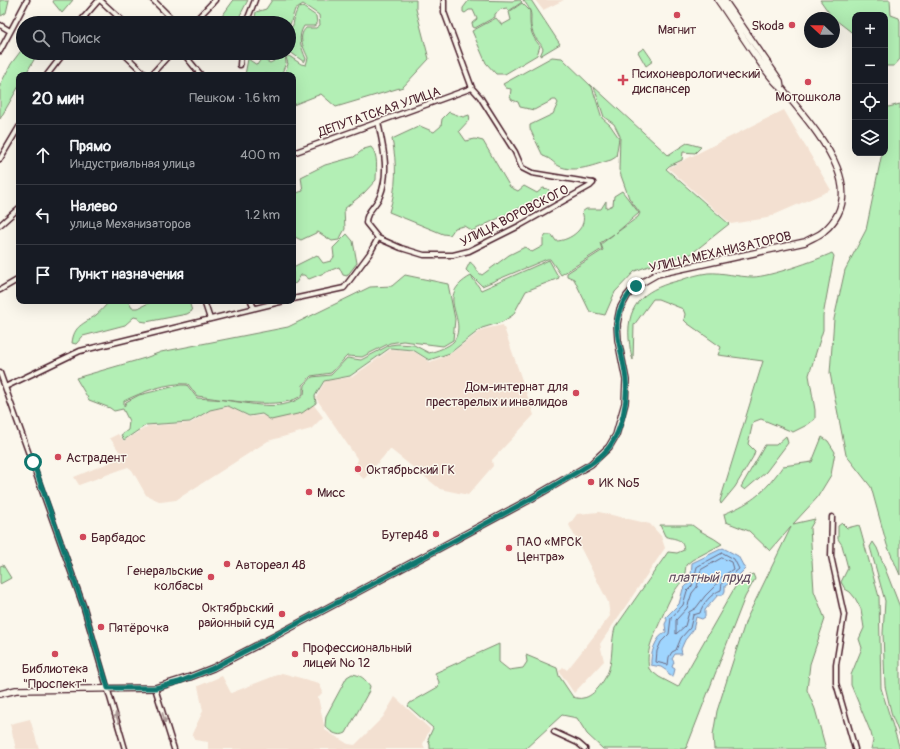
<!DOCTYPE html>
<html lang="ru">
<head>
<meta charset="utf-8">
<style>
  :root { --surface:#171b24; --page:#20242c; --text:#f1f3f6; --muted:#9ea1a6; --line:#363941 }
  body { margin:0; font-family:Pangolin,sans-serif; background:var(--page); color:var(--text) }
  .controls { position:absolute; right:12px; top:12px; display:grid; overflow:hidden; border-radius:8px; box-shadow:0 4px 16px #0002 }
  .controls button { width:36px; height:36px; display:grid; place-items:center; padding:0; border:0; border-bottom:1px solid var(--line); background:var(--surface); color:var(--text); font:20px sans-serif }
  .compass { position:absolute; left:804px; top:12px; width:36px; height:36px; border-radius:50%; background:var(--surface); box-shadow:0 4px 16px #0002; rotate:292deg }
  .stop { position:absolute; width:12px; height:12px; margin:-9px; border:3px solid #0f766e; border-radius:50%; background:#fff }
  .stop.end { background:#0f766e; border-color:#fff; box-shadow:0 1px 4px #0008 }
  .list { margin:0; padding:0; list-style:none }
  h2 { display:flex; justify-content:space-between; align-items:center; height:52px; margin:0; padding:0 16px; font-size:17px }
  h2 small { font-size:13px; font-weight:400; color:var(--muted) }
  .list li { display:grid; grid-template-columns:26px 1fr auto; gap:12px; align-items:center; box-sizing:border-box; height:60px; padding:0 16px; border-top:1px solid var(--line) }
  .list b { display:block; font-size:15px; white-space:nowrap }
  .list p { margin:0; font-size:13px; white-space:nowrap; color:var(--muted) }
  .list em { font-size:13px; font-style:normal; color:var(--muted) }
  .icon { flex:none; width:22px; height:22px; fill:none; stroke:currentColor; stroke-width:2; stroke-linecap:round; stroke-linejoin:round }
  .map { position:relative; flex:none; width:900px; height:749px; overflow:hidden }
  .search { position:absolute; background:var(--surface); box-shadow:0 4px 16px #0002; left:16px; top:16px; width:280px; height:44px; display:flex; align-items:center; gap:10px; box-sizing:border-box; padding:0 14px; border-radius:22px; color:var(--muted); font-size:15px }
  .panel { position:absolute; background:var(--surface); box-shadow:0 4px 16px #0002; left:16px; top:72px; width:280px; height:232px; border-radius:8px }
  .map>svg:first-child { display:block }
</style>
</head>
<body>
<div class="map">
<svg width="900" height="749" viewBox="0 0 900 749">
  <rect width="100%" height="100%" fill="#fbf7ec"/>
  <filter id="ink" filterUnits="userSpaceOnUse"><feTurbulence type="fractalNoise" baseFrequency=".025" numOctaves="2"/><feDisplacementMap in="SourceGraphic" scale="8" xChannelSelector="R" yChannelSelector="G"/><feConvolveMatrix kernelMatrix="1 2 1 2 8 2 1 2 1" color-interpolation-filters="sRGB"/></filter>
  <g filter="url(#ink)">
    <path fill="#f3e0d1" d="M 535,0 L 564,0 L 543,10 Z
      M 784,110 L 831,190 L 767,218 L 731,224 L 668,168 Z
      M 503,325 L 534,415 L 492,460 L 493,466 L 468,495 L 440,489 L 390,449 L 364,479 L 353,470 L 358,460 L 316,398 L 325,381 L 352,377 L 391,349 L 413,351 L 430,362 L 450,354 L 483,329 Z
      M 313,404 L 323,417 L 311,429 L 268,441 L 176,500 L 161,502 L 146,495 L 132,470 L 128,467 L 79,485 L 74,477 L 123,457 L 110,438 L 118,434 L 124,441 L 148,426 L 191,423 L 211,410 L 229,407 L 249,417 L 304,411 Z
      M 599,512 L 650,524 L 661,536 L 665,548 L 600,644 L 604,661 L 574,693 L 559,671 L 563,667 L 567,670 L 610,616 L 608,602 L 569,525 L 577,514 Z
      M 282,673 L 319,683 L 323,692 L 318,697 L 325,730 L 348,744 L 355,745 L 383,717 L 395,697 L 430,729 L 423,744 L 425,749 L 208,749 L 208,742 L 195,740 L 192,734 L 203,711 L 198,686 L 222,676 L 231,693 Z
      M 30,719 L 39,749 L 16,749 L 10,724 Z"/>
    <path fill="#b3efb5" stroke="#7e8770" d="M 0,0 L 9,0 L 6,13 L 1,16 Z
      M 54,0 L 73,0 L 62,13 L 53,2 Z
      M 232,0 L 248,0 L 236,23 L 217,23 L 233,1 Z
      M 272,0 L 416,0 L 416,9 L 429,59 L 403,87 L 336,107 L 321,94 L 293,105 L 293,75 L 284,75 L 288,64 L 286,57 L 289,56 L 301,64 L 306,65 L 308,58 C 304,48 297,37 306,28 L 316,28 L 320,25 L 319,15 L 303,4 L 295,9 L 289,28 L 289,23 L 254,23 L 256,12 L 266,9 Z
      M 469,0 L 512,1 L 520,0 L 522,2 L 509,11 L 507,8 L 501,9 L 495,14 L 495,17 L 475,28 L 473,27 L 472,23 L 477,19 L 473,10 L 469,10 L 465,13 L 463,12 L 463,8 Z
      M 523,0 L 531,0 L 560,44 L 540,56 L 543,49 C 541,42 535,40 533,33 C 527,18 537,16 523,0 Z
      M 820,0 L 890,0 L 891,15 L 899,18 L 900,21 L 900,59 L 894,66 L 885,66 L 885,15 L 855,15 L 855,35 L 832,17 Z
      M 522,3 L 530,11 C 530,27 529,33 540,46 L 537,55 L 505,74 L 496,74 L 486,63 L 472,31 L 496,18 L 502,25 L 511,20 L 509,12 Z
      M 303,7 L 316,16 L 317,24 L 314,26 L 304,26 C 297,37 301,47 306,59 L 304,62 L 289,51 L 289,32 L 293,25 L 295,15 L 298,8 Z
      M 23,48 L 23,53 L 38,53 L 25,75 L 19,75 L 19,86 L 0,119 L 0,85 L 11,64 Z
      M 644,48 L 653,61 L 646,66 L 638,52 Z
      M 271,53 L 285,53 L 286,63 L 281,75 L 262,74 L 245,75 L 248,59 L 257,65 L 263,56 L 266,61 L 270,63 L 274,61 L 270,55 Z
      M 552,57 L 562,58 L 592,87 L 602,118 L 610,125 L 619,138 L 616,157 L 611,160 C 596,164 575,174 559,166 C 553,163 552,159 543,156 L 530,129 L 530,125 L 553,114 L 558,103 L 556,100 L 553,100 L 534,110 L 520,107 L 518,102 L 512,100 L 510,97 L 511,89 L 506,88 L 503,84 Z
      M 594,87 L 668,155 L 687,143 L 701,147 L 695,153 L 683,152 L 682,160 L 669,166 L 666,169 L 729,224 L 691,254 L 654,264 L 635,271 L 615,292 L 605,315 L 590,312 L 574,279 L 567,276 L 567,273 L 603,250 L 601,244 L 614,234 L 600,243 L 602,249 L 561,275 L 550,259 L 547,259 L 482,286 L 466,270 L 470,262 C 476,266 476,272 482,275 L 509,255 L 525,247 L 532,252 L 543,246 L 543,239 L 546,235 L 552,235 L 556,241 C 570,241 589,227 582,212 L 586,209 L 601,209 L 606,201 L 606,208 L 613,205 L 614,196 L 622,191 L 639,213 L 616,233 L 638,217 L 640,213 L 629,198 L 619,170 L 620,136 L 614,124 L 604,117 Z
      M 900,104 L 900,575 L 887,545 L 871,487 L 846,455 L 830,373 L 834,319 L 845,270 L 866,230 L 882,153 L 885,153 L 885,108 Z
      M 449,112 L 463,117 L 469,115 L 470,119 L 459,131 L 466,141 L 475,139 L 483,141 L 510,187 L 518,191 L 524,186 L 537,193 L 543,188 L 548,189 L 551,193 L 472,231 L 464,226 L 455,228 L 450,235 L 443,234 L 389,212 C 397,187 397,164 392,139 L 420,126 L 434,132 L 441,126 L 442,119 Z
      M 371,147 C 379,155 376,170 376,180 L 364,193 L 344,209 L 345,229 L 339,240 L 332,241 L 318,232 L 301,240 L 293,236 L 293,194 L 303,191 L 301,177 L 325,165 L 354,157 L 364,149 Z
      M 347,234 L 353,241 L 357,263 L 347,276 L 343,275 L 339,267 L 309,279 L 304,275 L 301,275 L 296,283 L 293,284 L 293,267 L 317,255 L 323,263 L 331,261 L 334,257 L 333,248 Z
      M 832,253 L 834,256 L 823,316 L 823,330 L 809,375 L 815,410 L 815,419 L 807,425 L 793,432 L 761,419 L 753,422 L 748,444 L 755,451 L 753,457 L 735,487 L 721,504 L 720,501 L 763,361 L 718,355 L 721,347 L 687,323 L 684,320 L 685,314 L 683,309 L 658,299 L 653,299 L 634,325 L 633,360 C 630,353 630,346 629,339 C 626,301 648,288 681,280 C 689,277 699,274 708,273 C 723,272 738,277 753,277 C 769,277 817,260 832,253 Z
      M 549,260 L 559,278 L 526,291 L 513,315 L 502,322 L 482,328 L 450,353 L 429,360 L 413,350 L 390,348 L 350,376 L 324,381 L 315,396 L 316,403 L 302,413 L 271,420 L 262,414 L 249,416 L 228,406 L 210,410 L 190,422 L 146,425 L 124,440 L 121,435 L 128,430 L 129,421 L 123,409 L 114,411 L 110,408 L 89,400 L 76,378 L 145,358 L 161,352 L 288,327 L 370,287 L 392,286 L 405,275 L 448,284 L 455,319 L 453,340 L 443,346 L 403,341 L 390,343 L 362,357 L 347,356 L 331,373 L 311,376 L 303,385 L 303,394 C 286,412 222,399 197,396 L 188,384 C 168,382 142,392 124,401 L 124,407 L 126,402 L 139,395 L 180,385 L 187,385 L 197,398 C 208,399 220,399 231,401 C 254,404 285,412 304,395 L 305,385 L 312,377 L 331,375 L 347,358 L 361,360 L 390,345 L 398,344 L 414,345 L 429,353 C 436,351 449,347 454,341 C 469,317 433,297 471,276 L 481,290 Z
      M 110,301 L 128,301 L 132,308 L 138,308 L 153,301 L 189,301 L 192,311 L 187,314 L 146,322 L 140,321 L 138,318 L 134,317 L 125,325 L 83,336 L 76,344 L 72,343 C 74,325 83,325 96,315 C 101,311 105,306 110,301 Z
      M 786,436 L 788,443 L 766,472 L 745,490 L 741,487 L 765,445 L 776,445 Z
      M 822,437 L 828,441 L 835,452 L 831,475 L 817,498 L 793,524 L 815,519 L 810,528 L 814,591 L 825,619 L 810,664 L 807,690 L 815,709 L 826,749 L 714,749 L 713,735 L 717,711 L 746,620 L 791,527 L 770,551 L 749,531 L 726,522 L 724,514 C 755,501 764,492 783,466 L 812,462 Z
      M 842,523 L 847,528 L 859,525 L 879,597 L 881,688 L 900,749 L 871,749 L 873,741 L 871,733 L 851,685 L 851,675 L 862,648 L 859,639 L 864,628 L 861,609 L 855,598 L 850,592 L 845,589 L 841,582 L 848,568 L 842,545 L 838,539 L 838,526 Z
      M 660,525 L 692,525 C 701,533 712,536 722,544 L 692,560 L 686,565 C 684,583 683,578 674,592 C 669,600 666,608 662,617 C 655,635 645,648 649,669 L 659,677 L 678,687 L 739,580 L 753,574 L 755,579 L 745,597 L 686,749 L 603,749 L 587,734 L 577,718 L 562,715 L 525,749 L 430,749 L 430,745 L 428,739 L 433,728 L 408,706 L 410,703 L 438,687 L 439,682 L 435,673 L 499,644 L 499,662 L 509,670 L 523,668 L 527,662 L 526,655 L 557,668 L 559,676 L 573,697 C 576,698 580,699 583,698 C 594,697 606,679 609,669 C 613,656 611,642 615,628 L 668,552 L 677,553 L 684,550 C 682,537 675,540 665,536 Z
      M 873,542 L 877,548 L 900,607 L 900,736 L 892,716 L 885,686 L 883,633 L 885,601 L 870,547 Z
      M 3,565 L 11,578 L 0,584 L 0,566 Z
      M 352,674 C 361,675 365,679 370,686 L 369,691 L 346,733 C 339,737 331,733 325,726 L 326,716 L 347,677 Z"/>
    <path fill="#9fd5fe" stroke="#7d8caa" d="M 723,548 L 738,556 L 745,569 L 734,580 L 725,586 L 725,591 L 723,595 L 718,595 L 705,610 L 705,617 L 702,619 L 696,617 L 693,630 L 685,640 L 681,649 L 682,654 L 675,654 L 672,659 L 674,662 L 672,667 L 675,669 L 673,677 L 669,675 L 667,671 L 661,667 L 651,665 C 650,655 655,637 666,632 L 665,624 L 667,620 L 666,617 L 679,604 L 683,589 L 688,584 L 691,576 L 692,563 Z"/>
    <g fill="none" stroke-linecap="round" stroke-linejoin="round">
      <path stroke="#6c687f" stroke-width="1" d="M 723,553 L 734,559 L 739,569 L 722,583 L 721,590 C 712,593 702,604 700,613 L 693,615 L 690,628 L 681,638 L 676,650 L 672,652 L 669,657 L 668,665 L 656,662 L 657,651 L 661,642 L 669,634 L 671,618 L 683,605 L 687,591 L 692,586 L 697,567 Z
        M 722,558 L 731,562 L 733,569 L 719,579 L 715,586 L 705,596 L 696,608 L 689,612 L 685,626 L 676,634 L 676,620 L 687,608 L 692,593 L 697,587 L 701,570 Z"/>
      <g stroke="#4a1f2b" stroke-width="7">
        <path id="minor" d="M 100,0 L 125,23
          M 153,0 L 176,23
          M 444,0 L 444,12 L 472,88 L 480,97 L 515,152 L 522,168 L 532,173 L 593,183
          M 84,17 L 90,23
          M 79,23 L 99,0
          M 193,23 L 215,0
          M 246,23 L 255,0
          M 0,25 L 10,31
          M 0,51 L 27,0
          M 123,53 L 146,75
          M 158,53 L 165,59
          M 183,53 L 201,75
          M 240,65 L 241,53
          M 47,75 L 64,53
          M 151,75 L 171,53
          M 378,122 C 383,146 390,172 380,196 C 376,206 366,211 366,223 L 378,238 L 401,248 L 424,255 L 453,255 L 469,251 L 519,226 L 590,186 L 593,183
          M 293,153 L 472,88
          M 0,159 L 19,127
          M 0,225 L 19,208
          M 0,290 L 19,279
          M 293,299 L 344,288 L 370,253 L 378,238
          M 204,301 L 210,319
          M 251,301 L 254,308
          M 0,373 L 84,608 L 125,749
          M 5,387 L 80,351 L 284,301
          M 832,517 L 831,556 L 844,615 L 836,665 L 836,683 L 855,749
          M 155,688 L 174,749
          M 554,732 L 578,743 L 585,749"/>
      </g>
      <g stroke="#4a1f2b" stroke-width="8">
        <path id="major" d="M 718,0 C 729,15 770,81 781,87
          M 0,694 L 16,690 L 155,688 L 190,677 L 213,668 L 275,636 L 419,559 L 527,501 L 591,464 L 609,447 L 616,435 L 625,403 L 626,380 L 618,340 L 617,324 L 620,309 L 627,296 L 636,286 L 657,274 L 805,242 C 811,238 819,236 824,231 C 875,188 808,123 781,87 L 780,81 L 724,0"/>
      </g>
      <use href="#minor" stroke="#fbf7ec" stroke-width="4"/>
      <use href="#major" stroke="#fbf7ec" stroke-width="5.5"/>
    </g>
    <defs><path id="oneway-solid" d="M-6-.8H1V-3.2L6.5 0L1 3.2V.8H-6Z"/></defs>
    <g fill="#ab9695">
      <use href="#oneway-solid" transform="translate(117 718) rotate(-106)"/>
      <use href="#oneway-solid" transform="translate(164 718) rotate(73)"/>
    </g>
  </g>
  <g fill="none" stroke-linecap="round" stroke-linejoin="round" filter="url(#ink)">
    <path stroke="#0f766e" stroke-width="5" d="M 33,462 L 84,608 L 108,688 L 155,688 L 179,682 L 213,668 C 308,618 402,569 496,518 C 520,505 544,492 567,478 C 582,469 600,460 610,446 C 622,429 628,401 626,380 C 622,340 603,321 636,286"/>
  </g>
  <g fill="#d1495b" stroke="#fbf7ec" stroke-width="1.5">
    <circle cx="677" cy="15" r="4"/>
    <circle cx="792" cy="25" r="4"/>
    <path d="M621 74h4v4h4v4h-4v4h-4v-4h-4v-4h4z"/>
    <circle cx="808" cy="82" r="4"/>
    <circle cx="576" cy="393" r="4"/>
    <circle cx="58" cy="457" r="4"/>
    <circle cx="358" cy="469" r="4"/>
    <circle cx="591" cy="482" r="4"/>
    <circle cx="309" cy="492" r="4"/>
    <circle cx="436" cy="534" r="4"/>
    <circle cx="83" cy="537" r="4"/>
    <circle cx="509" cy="548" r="4"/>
    <circle cx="227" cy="564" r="4"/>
    <circle cx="211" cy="577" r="4"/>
    <circle cx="282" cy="614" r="4"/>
    <circle cx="101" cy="627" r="4"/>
    <circle cx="55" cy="654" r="4"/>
    <circle cx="295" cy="654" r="4"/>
  </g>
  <g text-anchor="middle" stroke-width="3" stroke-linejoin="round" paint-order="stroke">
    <g font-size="13" fill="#4a1f2b" stroke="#fbf7ec" text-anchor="start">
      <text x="784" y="30" text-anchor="end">Skoda</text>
      <text x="677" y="34" text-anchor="middle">Магнит</text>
      <text x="632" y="78">Психоневрологический<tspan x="632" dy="15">диспансер</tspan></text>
      <text x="808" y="101" text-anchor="middle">Мотошкола</text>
      <text x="568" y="391" text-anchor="end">Дом-интернат для<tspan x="568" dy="15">престарелых и инвалидов</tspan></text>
      <text x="66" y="462">Астрадент</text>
      <text x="366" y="474">Октябрьский ГК</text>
      <text x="599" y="487">ИК №5</text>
      <text x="317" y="497">Мисс</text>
      <text x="428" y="539" text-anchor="end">Бутер48</text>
      <text x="91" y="542">Барбадос</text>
      <text x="517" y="546">ПАО «МРСК<tspan x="517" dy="15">Центра»</tspan></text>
      <text x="235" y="569">Автореал 48</text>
      <text x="203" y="575" text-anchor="end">Генеральские<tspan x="203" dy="15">колбасы</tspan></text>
      <text x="274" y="612" text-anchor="end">Октябрьский<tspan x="274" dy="15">районный суд</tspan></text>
      <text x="109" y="632">Пятёрочка</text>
      <text x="303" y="652">Профессиональный<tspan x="303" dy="15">лицей № 12</tspan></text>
      <text x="55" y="673" text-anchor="middle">Библиотека<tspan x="55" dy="15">"Проспект"</tspan></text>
    </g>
    <g font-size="13" fill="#4a1f2b" stroke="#fbf7ec">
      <text transform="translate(379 111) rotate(-19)" y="5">ДЕПУТАТСКАЯ УЛИЦА</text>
      <text transform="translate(514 215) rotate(-27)" y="5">УЛИЦА ВОРОВСКОГО</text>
      <text transform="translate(720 251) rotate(-13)" y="5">УЛИЦА МЕХАНИЗАТОРОВ</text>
    </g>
    <g font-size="14" font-style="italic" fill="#5f4c60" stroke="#fbf7ec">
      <text x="709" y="582">платный пруд</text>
    </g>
  </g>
</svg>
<div class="controls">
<button>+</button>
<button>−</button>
<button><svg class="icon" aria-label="locate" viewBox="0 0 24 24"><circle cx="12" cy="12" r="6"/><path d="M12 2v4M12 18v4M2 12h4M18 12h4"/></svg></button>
<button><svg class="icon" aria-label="layers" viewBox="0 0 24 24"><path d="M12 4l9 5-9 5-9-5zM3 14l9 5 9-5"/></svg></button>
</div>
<svg class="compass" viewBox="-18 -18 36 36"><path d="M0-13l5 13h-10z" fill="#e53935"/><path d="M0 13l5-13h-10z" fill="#9ea1a6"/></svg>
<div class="stop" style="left:33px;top:462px"></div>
<div class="stop end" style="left:636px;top:286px"></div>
<div class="search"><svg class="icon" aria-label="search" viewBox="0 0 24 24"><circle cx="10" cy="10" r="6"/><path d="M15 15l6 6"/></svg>Поиск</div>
<section class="panel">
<h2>20 мин<small>Пешком · 1.6 km</small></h2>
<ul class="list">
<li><svg class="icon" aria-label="ahead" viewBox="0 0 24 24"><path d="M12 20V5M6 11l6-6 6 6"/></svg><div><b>Прямо</b><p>Индустриальная улица</p></div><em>400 m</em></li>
<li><svg class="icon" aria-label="left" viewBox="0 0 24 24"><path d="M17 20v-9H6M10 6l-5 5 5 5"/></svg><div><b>Налево</b><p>улица Механизаторов</p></div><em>1.2 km</em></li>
<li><svg class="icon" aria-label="arrive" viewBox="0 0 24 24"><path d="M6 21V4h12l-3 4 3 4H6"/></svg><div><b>Пункт назначения</b></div></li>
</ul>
</section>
</div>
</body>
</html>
